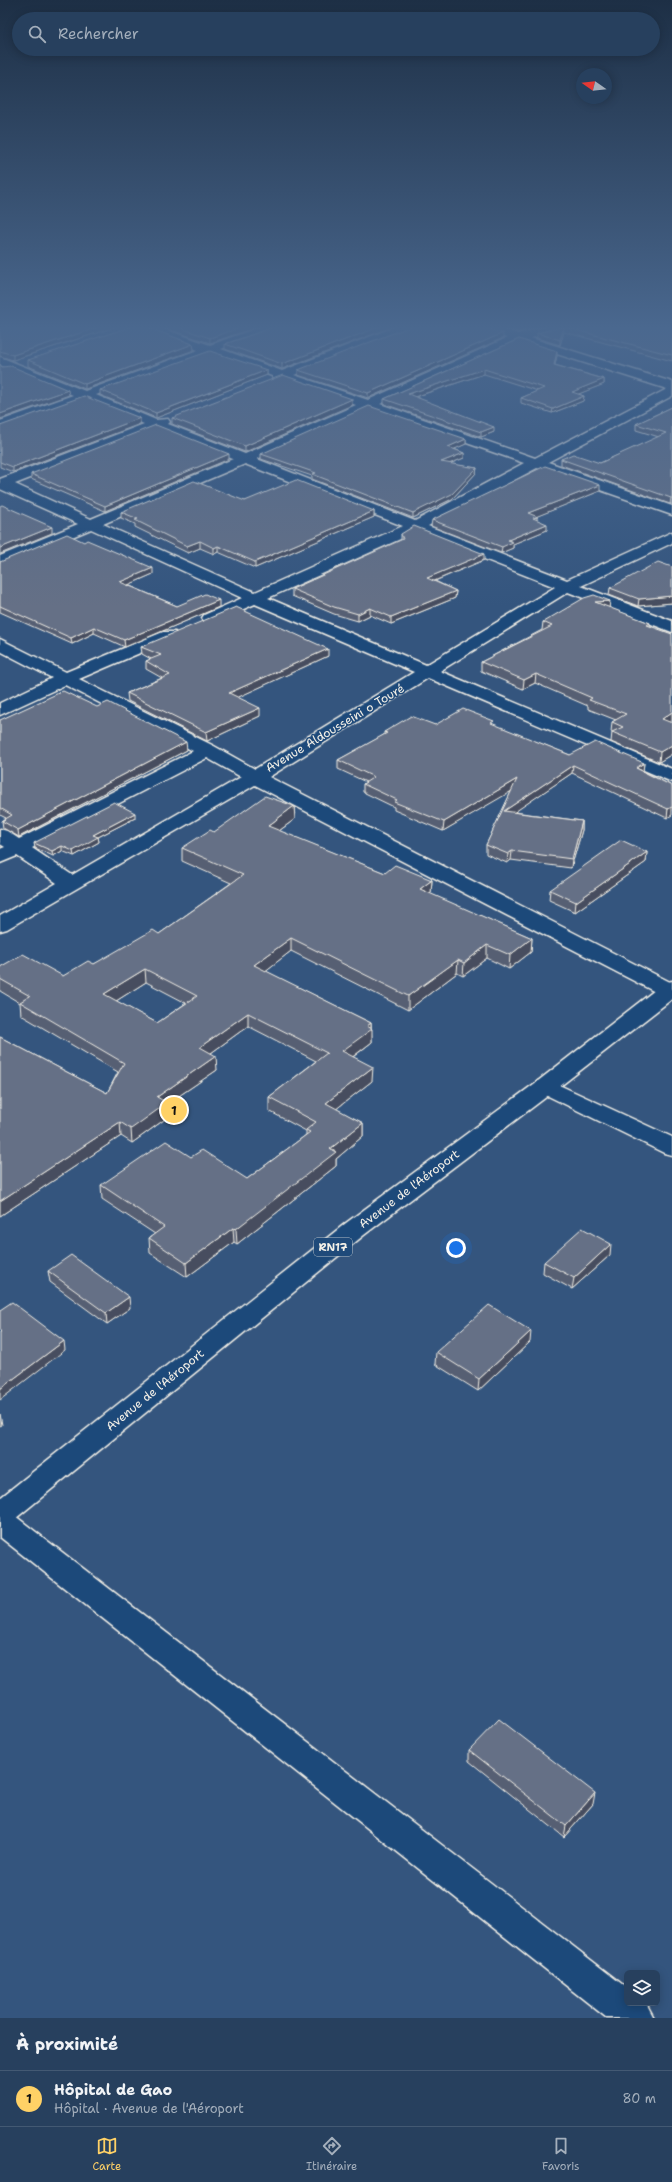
<!DOCTYPE html>
<html lang="fr">
<head>
<meta charset="utf-8">
<style>
  :root { --surface:#27405e; --page:#334b67; --text:#f1f3f6; --muted:#a4afbc; --line:#435973; --accent:#ffd166 }
  body { margin:0; font-family:"Shantell Sans",sans-serif; background:var(--page); color:var(--text) }
  .controls { position:absolute; right:12px; bottom:12px; display:grid; overflow:hidden; border-radius:6px; box-shadow:0 2px 10px #0003 }
  .controls button { width:36px; height:36px; display:grid; place-items:center; padding:0; border:0; border-bottom:1px solid var(--line); background:var(--surface); color:var(--text); font:20px sans-serif }
  .compass { position:absolute; left:576px; top:68px; width:36px; height:36px; border-radius:50%; background:var(--surface); box-shadow:0 2px 10px #0003; rotate:284deg }
  .you { position:absolute; left:456px; top:1248px; width:14px; height:14px; margin:-10px; border:3px solid #fff; border-radius:50%; background:#1a73e8; box-shadow:0 0 0 6px #1a73e833 }
  .badge { display:grid; place-items:center; width:26px; height:26px; border-radius:50%; background:var(--accent); color:#111; font-size:13px; font-weight:700 }
  .pin { position:absolute; translate:-50% -50%; border:2px solid #fff; box-shadow:0 1px 4px #0006 }
  .list { margin:0; padding:0; list-style:none }
  h2 { display:flex; justify-content:space-between; align-items:center; height:52px; margin:0; padding:0 16px; font-size:17px }
  h2 small { font-size:13px; font-weight:400; color:var(--muted) }
  .list li { display:grid; grid-template-columns:26px 1fr auto; gap:12px; align-items:center; box-sizing:border-box; height:56px; padding:0 16px; border-top:1px solid var(--line) }
  .list b { display:block; font-size:15px; white-space:nowrap }
  .list p { margin:0; font-size:13px; white-space:nowrap; color:var(--muted) }
  .list em { font-size:13px; font-style:normal; color:var(--muted) }
  .icon { flex:none; width:22px; height:22px; fill:none; stroke:currentColor; stroke-width:2; stroke-linecap:round; stroke-linejoin:round }
  .map { position:relative; flex:none; width:672px; height:2018px; overflow:hidden }
  .search { position:absolute; background:var(--surface); box-shadow:0 2px 10px #0003; left:12px; right:12px; top:12px; height:44px; display:flex; align-items:center; gap:10px; box-sizing:border-box; padding:0 14px; border-radius:22px; color:var(--muted); font-size:15px }
  .sheet { height:108px; background:var(--surface) }
  nav { display:flex; justify-content:space-around; align-items:center; box-sizing:border-box; height:56px; border-top:1px solid var(--line); background:var(--surface); font-size:11px; color:var(--muted) }
  nav a { display:grid; justify-items:center; gap:2px }
  nav .on { color:var(--accent) }
  .map>svg:first-child { display:block }
</style>
</head>
<body>
<div class="map">
<svg width="672" height="2018" viewBox="0 0 672 2018">
  <rect width="100%" height="100%" fill="#34557e"/>
  <filter id="ink" filterUnits="userSpaceOnUse"><feTurbulence type="fractalNoise" baseFrequency=".025" numOctaves="2"/><feDisplacementMap in="SourceGraphic" scale="8" xChannelSelector="R" yChannelSelector="G"/><feConvolveMatrix kernelMatrix="1 2 1 2 8 2 1 2 1" color-interpolation-filters="sRGB"/></filter>
  <g filter="url(#ink)">
    <g fill="none" stroke-linecap="round" stroke-linejoin="round">
      <g stroke="#f4f1e8" stroke-width="3">
        <path id="minor" d="M 135,325 L 152,325 L 210,345 L 266,325 L 283,325 L 281,328 L 221,349 L 282,371 L 400,325 L 417,325 L 415,328 L 294,375 L 368,400 L 507,338 L 472,328 L 470,325 L 488,325 L 518,334 L 554,325 L 573,325 L 571,328 L 531,338 L 672,382 L 672,396 L 548,462 L 672,506 L 672,515 L 537,468 L 428,526 L 567,580 L 672,532 L 672,543 L 581,586 L 672,621 L 672,632 L 568,592 L 440,671 L 672,769 L 672,782 L 428,678 L 269,777 L 672,983 L 672,996 L 661,995 L 255,785 L 7,929 L 0,931 L 0,916 L 57,883 L 17,856 L 0,863 L 0,849 L 5,847 L 0,844 L 0,829 L 7,831 L 19,839 L 193,751 L 65,685 L 0,715 L 0,703 L 52,678 L 0,651 L 0,639 L 66,672 L 163,632 L 175,632 L 177,635 L 175,638 L 79,679 L 214,746 L 255,769 L 414,672 L 255,604 L 216,621 L 204,621 L 202,618 L 204,615 L 242,598 L 91,529 L 0,567 L 0,556 L 78,524 L 0,489 L 0,479 L 144,424 L 84,400 L 0,430 L 0,421 L 73,395 L 0,365 L 0,357 L 85,391 L 198,350 L 137,328 ZM 519,342 L 667,389 L 535,458 L 380,404 ZM 210,354 L 272,376 L 273,380 L 283,379 L 356,405 L 245,454 L 168,424 L 170,422 L 168,419 L 156,420 L 96,395 ZM 369,409 L 524,463 L 415,521 L 257,459 ZM 156,429 L 233,459 L 91,519 L 15,484 ZM 245,464 L 403,526 L 255,592 L 103,524 ZM 416,532 L 555,587 L 426,665 L 268,598 ZM 207,758 L 241,777 L 72,875 L 32,848 Z
          M 546,1079 L 672,1137 L 672,1155 L 664,1153 L 538,1091 L 534,1086 L 538,1081 Z
          M 0,1508 L 10,1512 L 627,1988 L 627,2003 L 646,2003 L 654,2018 L 607,2018 L 0,1537 Z"/>
      </g>
      <g stroke="#f4f1e8" stroke-width="3">
        <path id="major" d="M 672,981 L 672,999 L 554,1091 L 364,1235 L 10,1523 L 0,1527 L 0,1498 L 346,1223 L 538,1081 L 664,983 Z"/>
      </g>
      <use href="#minor" fill="#1f4a7a" fill-rule="evenodd"/>
      <use href="#major" fill="#1f4a7a" fill-rule="evenodd"/>
    </g>
    <path fill="#575f73" stroke="#f4f1e8" fill-rule="evenodd" d="M 0,325 L 121,325 L 13,360 L 0,356 Z
      M 156,325 L 262,325 L 210,343 Z
      M 280,325 L 397,325 L 282,369 L 225,349 L 225,344 Z
      M 493,325 L 548,325 L 518,332 Z
      M 570,325 L 672,325 L 672,361 L 564,332 L 560,345 L 537,338 L 537,333 Z
      M 503,338 L 368,398 L 298,375 L 298,370 Z
      M 519,339 L 557,356 L 555,365 L 604,379 L 604,384 L 578,394 L 584,396 L 583,401 L 552,413 L 521,403 L 521,398 L 538,391 L 484,374 L 415,397 L 494,432 L 481,437 L 384,404 L 384,399 Z
      M 193,344 L 194,350 L 85,389 L 28,366 L 28,360 Z
      M 267,370 L 267,375 L 156,418 L 100,395 L 100,390 Z
      M 352,405 L 245,452 L 172,424 L 172,418 Z
      M 672,407 L 672,503 L 670,504 L 561,465 L 561,459 L 600,463 L 659,437 L 636,430 L 636,424 Z
      M 140,418 L 140,424 L 13,472 L 0,467 L 0,426 Z
      M 466,439 L 466,444 L 454,449 L 464,453 L 464,458 L 449,464 L 477,468 L 476,473 L 452,499 L 413,518 L 312,479 L 312,476 L 261,459 L 261,454 Z
      M 229,459 L 105,511 L 31,479 L 31,474 Z
      M 600,491 L 537,516 L 537,520 L 547,530 L 513,544 L 513,548 L 501,553 L 431,526 L 432,520 Z
      M 245,501 L 374,511 L 374,517 L 255,568 L 218,552 L 214,554 L 200,548 L 188,553 L 135,527 L 135,524 L 121,518 L 121,512 Z
      M 401,534 L 484,560 L 435,581 L 456,591 L 455,598 L 391,624 L 370,615 L 358,621 L 334,614 L 292,596 L 292,589 L 401,540 Z
      M 0,562 L 153,574 L 128,585 L 177,606 L 219,607 L 125,647 L 94,633 L 72,644 L 0,612 Z
      M 672,567 L 672,603 L 638,606 L 609,595 L 610,588 Z
      M 609,608 L 650,623 L 650,626 L 670,722 L 672,723 L 672,754 L 659,762 L 611,742 L 612,732 L 611,732 L 612,722 L 616,720 L 588,709 L 588,706 L 535,683 L 523,689 L 481,671 L 481,662 L 542,630 L 543,622 Z
      M 141,647 L 328,656 L 238,697 L 260,716 L 207,741 L 128,701 L 127,693 L 162,678 L 146,669 L 146,661 L 151,659 L 142,654 Z
      M 0,720 L 187,750 L 19,837 L 3,828 L 2,821 L 6,818 L 0,815 Z
      M 435,725 L 494,725 L 570,755 L 644,763 L 643,771 L 672,786 L 667,818 L 572,773 L 514,812 L 582,821 L 582,830 L 571,868 L 511,860 L 507,863 L 486,854 L 486,845 L 512,790 L 443,831 L 394,810 L 394,807 L 363,792 L 363,784 L 366,782 L 338,769 L 338,760 L 384,735 L 384,732 Z
      M 294,806 L 295,819 L 279,831 L 385,873 L 432,880 L 431,893 L 430,894 L 532,938 L 531,952 L 509,969 L 487,958 L 463,976 L 457,973 L 408,1010 L 291,951 L 265,971 L 371,1023 L 372,1042 L 353,1057 L 372,1081 L 336,1109 L 363,1123 L 363,1136 L 336,1159 L 336,1166 L 237,1244 L 234,1242 L 187,1277 L 150,1253 L 149,1238 L 155,1234 L 102,1199 L 101,1185 L 191,1157 L 247,1179 L 306,1135 L 306,1131 L 269,1111 L 269,1097 L 316,1061 L 248,1026 L 211,1053 L 217,1070 L 167,1104 L 168,1117 L 132,1143 L 121,1136 L 0,1216 L 0,1037 L 107,1093 L 118,1072 L 21,1015 L 20,1003 L 0,991 L 0,967 L 63,976 L 94,964 L 159,934 L 231,883 L 182,861 L 182,848 L 214,832 ZM 146,982 L 186,1003 L 157,1023 L 116,1001 Z
      M 135,818 L 98,837 L 99,842 L 74,856 L 62,851 L 53,856 L 35,848 L 34,843 Z
      M 647,852 L 646,862 L 575,912 L 549,900 L 550,890 Z
      M 610,1255 L 572,1289 L 543,1273 L 544,1262 Z
      M 48,1271 L 130,1308 L 107,1324 L 50,1282 Z
      M 530,1342 L 478,1391 L 435,1364 L 436,1352 Z
      M 469,1750 L 593,1804 L 564,1837 L 469,1761 Z"/>
    <path fill="#474e5e" stroke="#f4f1e8" d="M 105,325 L 121,325 L 13,360 L 13,355 Z
      M 247,325 L 262,325 L 210,343 L 210,338 Z
      M 384,325 L 397,325 L 282,369 L 282,364 Z
      M 528,325 L 548,325 L 518,332 L 518,327 Z
      M 564,327 L 564,332 L 560,345 L 560,340 Z
      M 503,333 L 503,338 L 368,398 L 368,393 Z
      M 193,344 L 194,350 L 85,389 L 85,384 Z
      M 557,351 L 557,356 L 553,369 L 554,365 Z
      M 484,369 L 484,374 L 408,399 L 408,394 Z
      M 267,370 L 267,375 L 156,418 L 156,413 Z
      M 604,379 L 604,384 L 571,397 L 572,392 Z
      M 68,390 L 69,395 L 0,419 L 0,414 Z
      M 584,396 L 583,401 L 552,413 L 553,409 Z
      M 352,399 L 352,405 L 245,452 L 245,446 Z
      M 140,418 L 140,424 L 13,472 L 13,467 Z
      M 494,427 L 494,432 L 481,437 L 481,432 Z
      M 466,439 L 466,444 L 448,452 L 448,447 Z
      M 464,453 L 464,458 L 441,467 L 441,462 Z
      M 229,454 L 229,459 L 105,511 L 105,506 Z
      M 477,468 L 476,473 L 452,499 L 413,518 L 413,513 Z
      M 600,485 L 600,491 L 528,520 L 528,513 Z
      M 671,498 L 672,498 L 672,503 L 670,504 Z
      M 374,511 L 374,517 L 255,568 L 255,562 Z
      M 547,524 L 547,530 L 513,544 L 513,548 L 501,553 L 502,547 L 508,540 Z
      M 52,527 L 52,533 L 0,554 L 0,548 Z
      M 200,541 L 200,548 L 188,553 L 187,546 Z
      M 218,546 L 218,552 L 214,554 L 214,548 Z
      M 484,554 L 484,560 L 427,584 L 427,578 Z
      M 153,568 L 153,574 L 121,588 L 120,582 Z
      M 456,591 L 455,598 L 391,624 L 391,617 Z
      M 672,596 L 672,603 L 638,606 L 639,599 Z
      M 219,600 L 219,607 L 125,647 L 124,640 Z
      M 610,601 L 609,609 L 595,602 Z
      M 370,608 L 370,615 L 358,621 L 358,614 Z
      M 94,627 L 94,633 L 72,644 L 71,638 Z
      M 328,649 L 328,656 L 230,701 L 229,693 Z
      M 536,674 L 535,683 L 523,689 L 524,680 Z
      M 260,708 L 260,716 L 207,741 L 206,732 Z
      M 672,712 L 672,721 L 660,728 L 662,719 Z
      M 186,742 L 187,750 L 19,837 L 18,830 Z
      M 672,745 L 672,754 L 659,762 L 660,752 Z
      M 644,763 L 643,771 L 636,768 Z
      M 573,765 L 572,773 L 503,820 L 504,811 Z
      M 517,779 L 517,788 L 443,831 L 444,822 Z
      M 294,806 L 295,819 L 268,839 L 268,826 Z
      M 672,807 L 672,815 L 667,818 L 668,809 Z
      M 135,813 L 135,818 L 98,837 L 99,842 L 74,856 L 73,851 L 93,835 Z
      M 582,821 L 582,830 L 571,868 L 572,859 Z
      M 62,846 L 62,851 L 53,856 L 52,851 Z
      M 512,851 L 511,860 L 507,863 L 508,854 Z
      M 647,852 L 646,862 L 575,912 L 576,902 Z
      M 432,880 L 431,893 L 420,902 L 420,889 Z
      M 291,938 L 291,951 L 255,979 L 254,965 Z
      M 532,938 L 531,952 L 509,969 L 510,955 Z
      M 487,945 L 487,958 L 463,976 L 464,963 Z
      M 458,960 L 457,973 L 408,1010 L 408,996 Z
      M 145,969 L 146,982 L 105,1008 L 104,994 Z
      M 248,1013 L 248,1026 L 200,1061 L 200,1047 Z
      M 371,1023 L 371,1029 L 372,1029 L 372,1042 L 342,1065 L 342,1051 L 367,1026 Z
      M 216,1056 L 217,1070 L 167,1104 L 168,1117 L 132,1143 L 131,1129 L 157,1097 Z
      M 373,1067 L 372,1081 L 326,1117 L 326,1103 Z
      M 120,1122 L 121,1136 L 0,1216 L 0,1201 Z
      M 363,1123 L 363,1136 L 336,1159 L 336,1166 L 237,1244 L 236,1229 L 330,1149 Z
      M 233,1228 L 234,1242 L 187,1277 L 186,1263 Z
      M 611,1244 L 610,1255 L 572,1289 L 574,1278 Z
      M 129,1297 L 130,1308 L 107,1324 L 106,1313 Z
      M 531,1331 L 530,1342 L 478,1391 L 479,1379 Z
      M 64,1341 L 65,1350 L 0,1400 L 0,1389 Z
      M 0,1414 L 2,1425 L 0,1426 Z
      M 595,1793 L 593,1804 L 564,1837 L 566,1826 Z"/>
    <path fill="#656f86" stroke="#f4f1e8" fill-rule="evenodd" d="M 0,325 L 105,325 L 13,355 L 0,351 Z
      M 136,325 L 141,325 L 193,344 L 85,384 L 28,360 Z
      M 171,325 L 247,325 L 210,338 Z
      M 280,325 L 384,325 L 282,364 L 225,344 Z
      M 414,325 L 474,325 L 503,333 L 368,393 L 298,370 Z
      M 510,325 L 528,325 L 518,327 Z
      M 570,325 L 672,325 L 672,355 L 564,327 L 560,340 L 537,333 Z
      M 519,339 L 557,351 L 554,365 L 604,379 L 572,392 L 584,396 L 553,409 L 521,398 L 544,388 L 484,369 L 408,394 L 494,427 L 481,432 L 384,399 Z
      M 210,351 L 267,370 L 156,413 L 100,390 Z
      M 0,364 L 2,367 L 11,366 L 68,390 L 0,414 Z
      M 283,375 L 352,399 L 245,446 L 172,418 Z
      M 84,396 L 140,418 L 13,467 L 0,462 L 0,426 Z
      M 369,406 L 466,439 L 448,447 L 464,453 L 441,462 L 477,468 L 452,494 L 413,513 L 312,474 L 316,473 L 261,454 Z
      M 672,407 L 672,498 L 671,498 L 561,459 L 573,454 L 600,463 L 666,433 L 636,424 Z
      M 156,425 L 229,454 L 105,506 L 31,474 Z
      M 545,466 L 600,485 L 528,513 L 538,517 L 533,518 L 547,524 L 508,540 L 513,542 L 502,547 L 432,520 Z
      M 296,480 L 374,511 L 255,562 L 218,546 L 214,548 L 200,541 L 187,546 L 135,520 L 138,519 L 121,512 L 194,481 L 245,501 Z
      M 2,505 L 52,527 L 0,548 L 0,506 Z
      M 414,526 L 484,554 L 427,578 L 456,591 L 391,617 L 370,608 L 358,614 L 334,607 L 292,589 L 403,539 L 401,534 Z
      M 67,534 L 84,542 L 87,540 L 153,568 L 120,582 L 177,606 L 205,594 L 219,600 L 124,640 L 94,627 L 71,638 L 0,606 L 0,562 Z
      M 658,562 L 672,567 L 672,596 L 639,599 L 610,588 Z
      M 594,595 L 610,601 L 595,602 L 650,623 L 647,625 L 672,634 L 672,712 L 662,719 L 672,723 L 672,745 L 660,752 L 612,732 L 623,727 L 612,722 L 626,714 L 589,700 L 592,698 L 536,674 L 524,680 L 481,662 L 552,626 L 543,622 L 584,598 Z
      M 236,607 L 328,649 L 229,693 L 260,708 L 206,732 L 127,693 L 170,675 L 146,661 L 161,655 L 141,647 Z
      M 63,691 L 97,707 L 108,702 L 186,742 L 18,830 L 2,821 L 12,815 L 0,808 L 0,720 Z
      M 463,709 L 494,721 L 491,723 L 570,755 L 595,742 L 644,763 L 636,768 L 672,786 L 672,807 L 668,809 L 573,765 L 504,811 L 582,821 L 572,859 L 512,851 L 508,854 L 486,845 L 517,779 L 444,822 L 394,802 L 397,800 L 363,784 L 374,777 L 338,760 L 387,733 L 384,732 L 411,716 L 435,725 Z
      M 265,796 L 294,806 L 268,826 L 385,873 L 395,865 L 432,880 L 420,889 L 532,938 L 510,955 L 487,945 L 464,963 L 458,960 L 408,996 L 291,938 L 254,965 L 371,1023 L 367,1026 L 372,1029 L 342,1051 L 373,1067 L 326,1103 L 363,1123 L 330,1149 L 336,1152 L 236,1229 L 233,1228 L 186,1263 L 149,1238 L 164,1227 L 101,1185 L 166,1141 L 191,1157 L 202,1150 L 247,1179 L 310,1132 L 306,1130 L 316,1122 L 269,1097 L 327,1053 L 248,1013 L 200,1047 L 216,1056 L 157,1097 L 167,1103 L 131,1129 L 120,1122 L 0,1201 L 0,1037 L 107,1093 L 124,1063 L 20,1002 L 30,996 L 0,979 L 0,967 L 23,954 L 63,976 L 88,961 L 94,964 L 153,930 L 159,934 L 243,875 L 182,848 L 210,830 L 214,832 ZM 145,969 L 197,996 L 157,1023 L 104,994 Z
      M 114,802 L 135,813 L 93,835 L 98,837 L 73,851 L 62,846 L 52,851 L 34,843 Z
      M 621,840 L 647,852 L 576,902 L 550,890 Z
      M 582,1228 L 611,1244 L 574,1278 L 544,1262 Z
      M 71,1255 L 129,1297 L 106,1313 L 48,1271 Z
      M 12,1302 L 64,1341 L 0,1389 L 0,1332 L 1,1332 L 0,1331 L 0,1310 Z
      M 489,1305 L 531,1331 L 479,1379 L 436,1352 Z
      M 499,1719 L 595,1793 L 566,1826 L 469,1750 Z"/>
  </g>
  <linearGradient id="sky" x2="0" y2="1"><stop stop-color="#1d2f45"/><stop offset="0.54" stop-color="#4a688f"/><stop offset="1" stop-color="#4a688f" stop-opacity="0"/></linearGradient>
  <rect width="672" height="607" fill="url(#sky)"/>
  <g text-anchor="middle" stroke-width="3" stroke-linejoin="round" paint-order="stroke">
    <rect fill="#1f4a7a" stroke="#b4bfc7" stroke-width="1" x="314" y="1238" width="38" height="18" rx="3"/>
    <g font-size="11" font-weight="bold" fill="#f4f1e8">
      <text x="333" y="1251">RN17</text>
    </g>
    <g font-size="12" fill="#f4f1e8" stroke="#1f4a7a">
      <text transform="translate(335 728) rotate(-31)" y="4">Avenue Aldousseini o Touré</text>
      <text transform="translate(409 1189) rotate(-37)" y="4">Avenue de l'Aéroport</text>
      <text transform="translate(155 1390) rotate(-39)" y="4">Avenue de l'Aéroport</text>
    </g>
  </g>
</svg>
<div class="controls">
<button><svg class="icon" aria-label="layers" viewBox="0 0 24 24"><path d="M12 4l9 5-9 5-9-5zM3 14l9 5 9-5"/></svg></button>
</div>
<svg class="compass" viewBox="-18 -18 36 36"><path d="M0-13l5 13h-10z" fill="#e53935"/><path d="M0 13l5-13h-10z" fill="#a4afbc"/></svg>
<div class="you"></div>
<div class="pin badge" style="left:174px;top:1110px">1</div>
<div class="search"><svg class="icon" aria-label="search" viewBox="0 0 24 24"><circle cx="10" cy="10" r="6"/><path d="M15 15l6 6"/></svg>Rechercher</div>
</div>
<section class="sheet">
<h2>À proximité<small></small></h2>
<ul class="list">
<li><span class="badge">1</span><div><b>Hôpital de Gao</b><p>Hôpital · Avenue de l'Aéroport</p></div><em>80 m</em></li>
</ul>
</section>
<nav>
<a class="on"><svg class="icon" aria-label="map" viewBox="0 0 24 24"><path d="M3 6l6-2 6 2 6-2v14l-6 2-6-2-6 2zM9 4v14M15 6v14"/></svg>Carte</a>
<a><svg class="icon" aria-label="directions" viewBox="0 0 24 24"><path d="M12 3l9 9-9 9-9-9zM9 14v-3h6M13 9l2 2-2 2"/></svg>Itinéraire</a>
<a><svg class="icon" aria-label="saved" viewBox="0 0 24 24"><path d="M7 4h10v16l-5-4-5 4z"/></svg>Favoris</a>
</nav>
</body>
</html>
